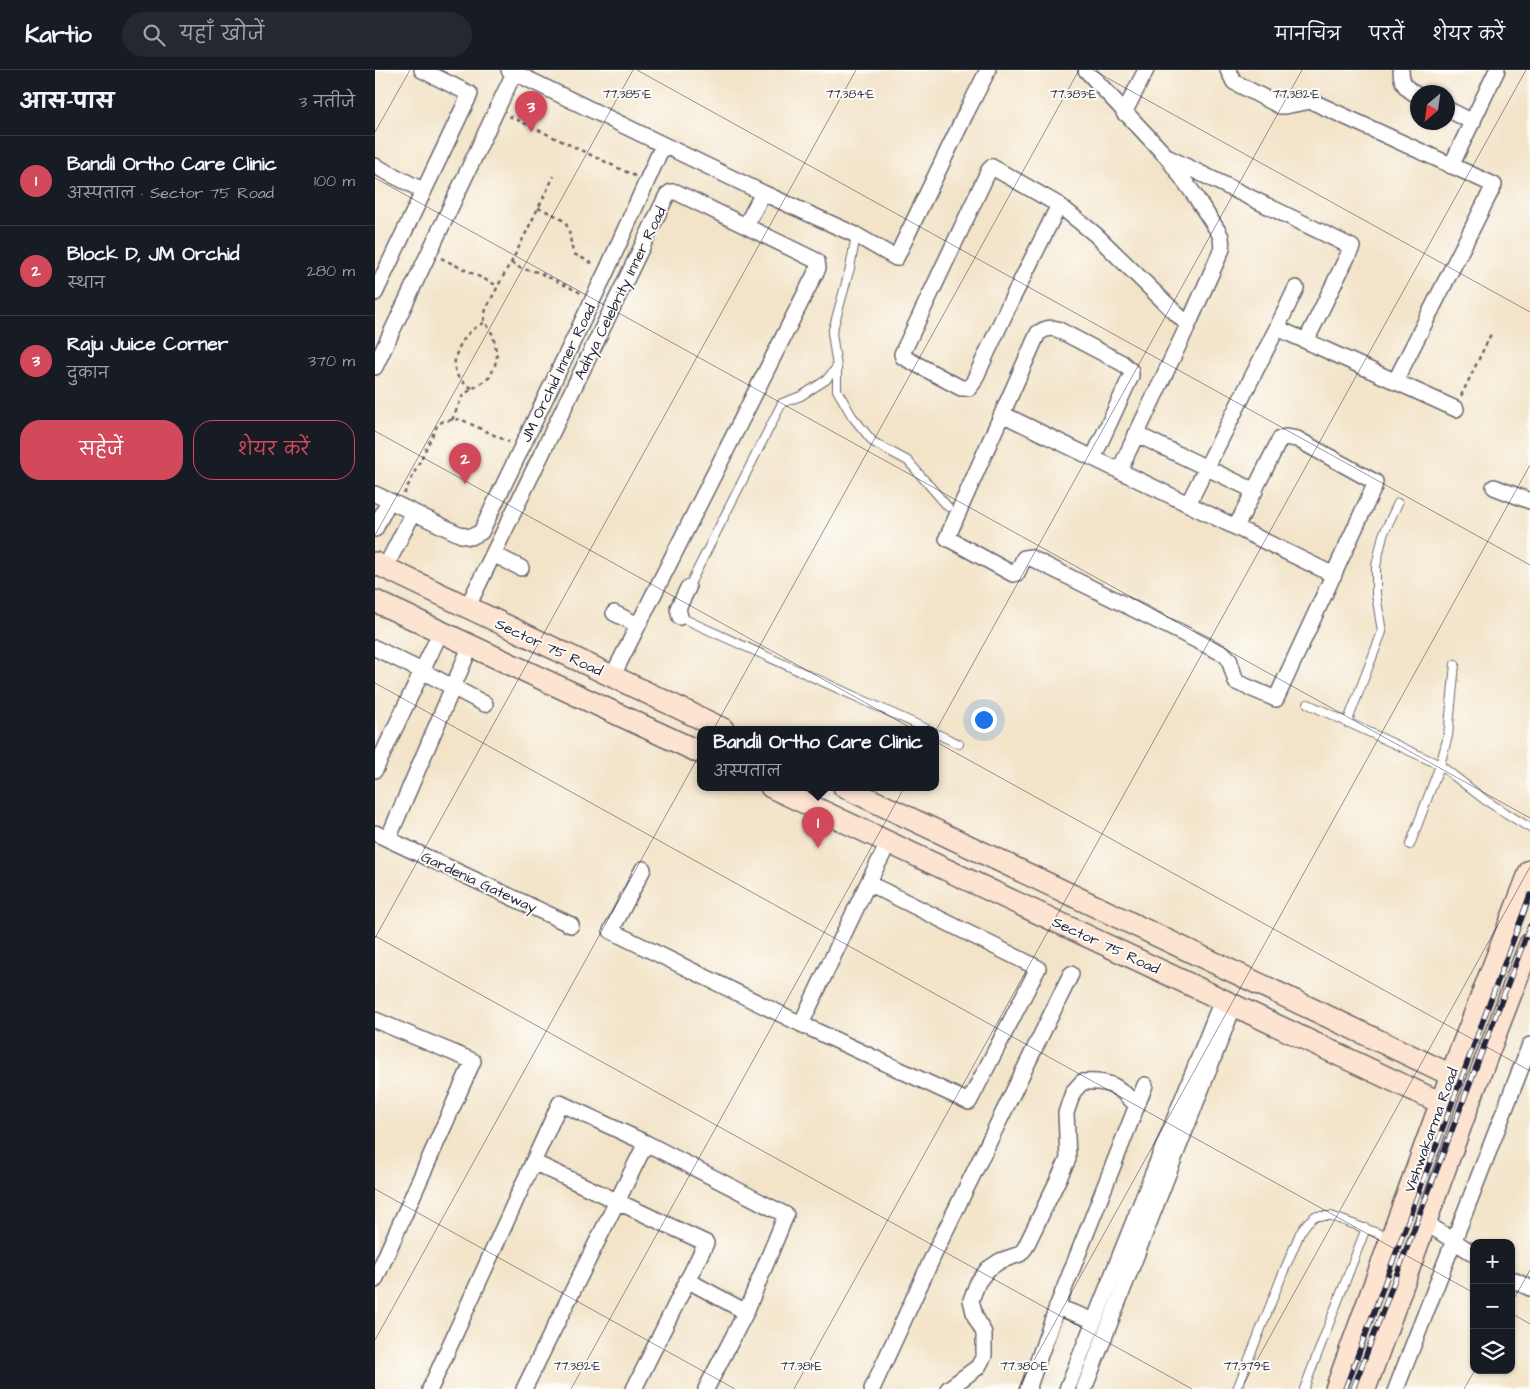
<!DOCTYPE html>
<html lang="hi">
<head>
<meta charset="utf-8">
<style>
  :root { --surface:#171b24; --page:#242831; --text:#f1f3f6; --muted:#9ea1a6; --line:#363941; --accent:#d1495b }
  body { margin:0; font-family:"Architects Daughter","Playpen Sans Deva",sans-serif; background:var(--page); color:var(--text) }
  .controls { position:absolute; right:15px; bottom:15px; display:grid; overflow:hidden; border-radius:10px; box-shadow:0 1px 4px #0004 }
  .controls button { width:45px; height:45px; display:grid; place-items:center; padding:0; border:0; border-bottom:1px solid var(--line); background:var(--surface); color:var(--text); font:25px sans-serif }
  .compass { position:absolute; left:1035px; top:15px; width:45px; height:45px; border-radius:50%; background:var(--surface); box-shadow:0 1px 4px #0004; rotate:209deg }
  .you { position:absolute; left:608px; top:649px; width:18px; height:18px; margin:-12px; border:4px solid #fff; border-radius:50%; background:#1a73e8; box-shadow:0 0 0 8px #1a73e833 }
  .badge { display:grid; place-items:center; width:32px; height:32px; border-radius:50%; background:var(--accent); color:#fff; font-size:16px; font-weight:700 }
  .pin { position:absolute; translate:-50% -41px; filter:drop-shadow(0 1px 2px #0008) }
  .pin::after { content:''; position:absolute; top:26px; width:18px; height:15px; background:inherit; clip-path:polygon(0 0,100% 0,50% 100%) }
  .popup { position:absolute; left:322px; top:656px; width:242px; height:65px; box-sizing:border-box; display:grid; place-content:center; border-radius:10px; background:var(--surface); filter:drop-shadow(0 1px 4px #0005); font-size:16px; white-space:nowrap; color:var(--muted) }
  .popup b { font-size:19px; color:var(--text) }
  .popup::after { content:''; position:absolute; left:50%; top:100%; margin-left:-10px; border:10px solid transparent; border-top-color:var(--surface) }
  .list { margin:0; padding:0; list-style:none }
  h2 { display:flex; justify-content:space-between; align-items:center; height:65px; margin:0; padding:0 20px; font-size:21px }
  h2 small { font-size:16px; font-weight:400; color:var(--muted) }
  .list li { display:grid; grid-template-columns:32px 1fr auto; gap:15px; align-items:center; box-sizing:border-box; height:90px; padding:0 20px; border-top:1px solid var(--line) }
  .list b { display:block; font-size:19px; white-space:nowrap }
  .list p { margin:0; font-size:16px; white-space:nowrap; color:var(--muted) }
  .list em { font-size:16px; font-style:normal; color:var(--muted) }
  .actions { display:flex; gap:10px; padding:15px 20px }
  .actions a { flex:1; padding:11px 0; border:1px solid var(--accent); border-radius:20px; text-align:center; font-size:18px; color:var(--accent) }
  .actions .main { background:var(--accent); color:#fff }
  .icon { flex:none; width:28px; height:28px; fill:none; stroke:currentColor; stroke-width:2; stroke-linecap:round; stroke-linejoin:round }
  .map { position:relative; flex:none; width:1155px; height:1319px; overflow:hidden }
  header { display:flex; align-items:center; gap:30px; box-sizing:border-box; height:70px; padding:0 25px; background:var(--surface); border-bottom:1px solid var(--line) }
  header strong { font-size:24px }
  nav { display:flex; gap:28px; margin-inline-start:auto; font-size:18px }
  .search { width:350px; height:45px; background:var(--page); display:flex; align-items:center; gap:12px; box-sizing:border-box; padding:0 18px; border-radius:28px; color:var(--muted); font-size:19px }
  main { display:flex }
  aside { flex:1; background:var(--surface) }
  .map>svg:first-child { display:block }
</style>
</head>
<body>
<header>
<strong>Kartio</strong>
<div class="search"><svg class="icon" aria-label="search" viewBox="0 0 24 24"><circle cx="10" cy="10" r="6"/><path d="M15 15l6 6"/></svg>यहाँ खोजें</div>
<nav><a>मानचित्र</a><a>परतें</a><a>शेयर करें</a></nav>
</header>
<main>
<aside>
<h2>आस-पास<small>3 नतीजे</small></h2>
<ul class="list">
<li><span class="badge">1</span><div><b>Bandil Ortho Care Clinic</b><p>अस्पताल · Sector 75 Road</p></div><em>100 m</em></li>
<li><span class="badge">2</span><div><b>Block D, JM Orchid</b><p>स्थान</p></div><em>280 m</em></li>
<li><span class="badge">3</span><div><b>Raju Juice Corner</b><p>दुकान</p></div><em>370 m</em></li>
</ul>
<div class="actions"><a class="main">सहेजें</a><a>शेयर करें</a></div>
</aside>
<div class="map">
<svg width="1155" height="1319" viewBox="0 0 1155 1319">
  <rect width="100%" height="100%" fill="#fdfcf7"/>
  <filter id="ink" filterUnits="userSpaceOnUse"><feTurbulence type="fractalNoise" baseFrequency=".02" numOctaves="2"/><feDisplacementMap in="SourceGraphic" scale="10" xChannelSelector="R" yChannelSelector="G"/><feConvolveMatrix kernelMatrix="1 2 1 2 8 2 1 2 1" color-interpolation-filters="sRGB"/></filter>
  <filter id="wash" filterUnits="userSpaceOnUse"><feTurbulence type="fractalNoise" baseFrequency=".0096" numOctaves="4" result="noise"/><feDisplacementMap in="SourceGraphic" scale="20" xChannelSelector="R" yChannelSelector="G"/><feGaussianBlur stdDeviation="1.12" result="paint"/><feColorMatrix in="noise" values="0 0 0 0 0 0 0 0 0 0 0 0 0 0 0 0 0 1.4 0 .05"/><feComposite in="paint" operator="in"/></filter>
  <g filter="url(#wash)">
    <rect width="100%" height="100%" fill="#f3e4c9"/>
  </g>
  <g filter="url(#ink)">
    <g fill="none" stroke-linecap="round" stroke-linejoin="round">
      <g stroke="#6b666d" stroke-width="10">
        <path id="lane" d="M 481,165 L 475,198 L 457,263 L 462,297 L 462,320 L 477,346 L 498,372 L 533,391 L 573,437
          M 313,518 L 407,333 L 426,326 L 451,310 L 462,297
          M 305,547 L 552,659
          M 933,634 L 1065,695 L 1110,730 L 1155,758
          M 972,653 L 1007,562 L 1001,524 L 1001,496 L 1008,465 L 1023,433
          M 560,663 L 584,674
          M 1035,775 L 1065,695 L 1073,666 L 1080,594
          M 862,1319 L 906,1208 L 925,1163 L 932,1153 L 940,1146 L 956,1146 L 1016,1168
          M 929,1319 L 991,1158"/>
      </g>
      <g stroke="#6b666d" stroke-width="18">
        <path id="street" d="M 134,0 L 388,123 L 481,165 L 521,188 L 591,43 L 613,0
          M 853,0 L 859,12 L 905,36 L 910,36 L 936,31 L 1119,115 L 1020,312
          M 1026,0 C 1026,13 1031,19 1042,25
          M 1072,39 L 1098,52
          M 749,43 L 771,0
          M 794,88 L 977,177 L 931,271 L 1081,339
          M 0,96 L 49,121
          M 1076,96 L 1122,0
          M 684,135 L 635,233 L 598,313 L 594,318 L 586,318 L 528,287 L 527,284 L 614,100 L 617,97 L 684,135 L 721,165 L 813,255 L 847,179 L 846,167 L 843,161 L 818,123 L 792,87 L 711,0
          M 371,155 L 388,123
          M 0,223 L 95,24 L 47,0
          M 902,258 L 921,218
          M 931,271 L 902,258 L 813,434 L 959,505
          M 0,297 L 139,3
          M 627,344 L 813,434
          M 761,364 L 880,421
          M 718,388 L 756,306 L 756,301 L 747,293 L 682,259 C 674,257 670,259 663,263 L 572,468 L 638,504 L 642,503 L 649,488 L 654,487 L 849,584 L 854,589 L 861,612 L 901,629 L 999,417 L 1000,412 L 922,369 L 910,367 L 905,369 L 861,457
          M 744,401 L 813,255
          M 1119,417 L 1155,431
          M 0,424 L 86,465 L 96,467 L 106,462 L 232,200 L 288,75
          M 0,459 L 14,431
          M 118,484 L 146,498
          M 10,498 L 38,443
          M 92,538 L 292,125 L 296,122 L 301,122 L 442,191 L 443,198 L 237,607
          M 239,543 L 263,555
          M 305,547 L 303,538 L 313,518
          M 0,578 L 47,601 L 110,634
          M 0,700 L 66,561
          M 0,763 L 196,855
          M 13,769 L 96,575
          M 268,799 L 236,861 L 426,954
          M 493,813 L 663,898 L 594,1032 L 426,954 L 493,813 L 514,772
          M 0,950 L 98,991 L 0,1210
          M 158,1092 L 331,1173 L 259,1319
          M 1051,1153 L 1099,1184
          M 1136,1209 L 1155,1218
          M 312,1210 L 371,1242
          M 682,1237 L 718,1250
          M 55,1319 L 185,1033 L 271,1073 L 411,1145 L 371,1242 L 331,1319
          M 149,1319 L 271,1073
          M 497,1319 L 561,1180 L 696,904
          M 573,1319 L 603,1297 L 609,1286 L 609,1263 L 600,1246 L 596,1230 L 603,1212 L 613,1199 L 625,1191 L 645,1184 L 650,1178 L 693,1089 L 691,1043 L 698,1022 L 707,1012 C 735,1010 744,1016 762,1036
          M 653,1319 L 682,1237 L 770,1015
          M 692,1319 L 847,930
          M 709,1319 L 859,935
          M 1021,1319 L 1155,975"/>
      </g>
      <g stroke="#6b666d" stroke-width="24">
        <path id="secondary" d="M 0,493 L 348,659
          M 0,531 L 326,683
          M 396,717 L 1066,1033
          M 469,717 L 1076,1005
          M 961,1319 L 1076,1005 L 1155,801
          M 990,1319 L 1094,1033 L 1155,874"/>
      </g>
      <path stroke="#6b666d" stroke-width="2.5" stroke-dasharray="4 4" stroke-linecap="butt" d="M 134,46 L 260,106
        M 163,138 C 172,142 187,146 192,156 C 196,164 195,175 199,184 L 219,194
        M 66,188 L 123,216
        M 136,193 L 147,199 L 163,202 L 206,223
        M 97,318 C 92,315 87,312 84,308 C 73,294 85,271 96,261 C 100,257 106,255 110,252
        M 1086,326 L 1116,264
        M 77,350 L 88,325 L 115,307 L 120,295 L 122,286 L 118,265 L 109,250 L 111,239 L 134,195 L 136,193 L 179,106
        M 29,424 L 62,356 L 68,351 L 85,349 L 134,372"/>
      <use href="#lane" stroke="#fff" stroke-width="8"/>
      <use href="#street" stroke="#fff" stroke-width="15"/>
      <use href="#secondary" stroke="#fde4d1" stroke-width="21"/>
      <g stroke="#22223b" stroke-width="5.5">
        <path id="rail" d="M 970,1319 L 1155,825
          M 978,1319 L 1155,856"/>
      </g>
      <use href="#rail" stroke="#fdfcf7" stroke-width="4" stroke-dasharray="11" stroke-linecap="butt"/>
    </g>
  </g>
  <path fill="none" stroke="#22223b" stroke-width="1" stroke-opacity="0.45" d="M 262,0 L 1155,495M 718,0 L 1155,242M 0,62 L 35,0M 0,108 L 1155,748M 0,361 L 1155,1001M 0,465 L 258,0M 0,613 L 1099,1223M 0,866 L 817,1319M 0,868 L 481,0M 0,1119 L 360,1319M 1136,1234 L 1155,1200M 1136,1243 L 1155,1254M 0,1270 L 704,0M 196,1319 L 927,0M 419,1319 L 1151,0M 643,1319 L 1155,395M 866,1319 L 1155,797M 1089,1319 L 1100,1300"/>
  <g text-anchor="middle" stroke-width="4" stroke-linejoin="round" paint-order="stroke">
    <g font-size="15" fill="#22223b" stroke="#fdfcf7">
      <text transform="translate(245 223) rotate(-64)" y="5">Aditya Celebrity Inner Road</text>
      <text transform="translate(183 303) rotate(-64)" y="5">JM Orchid Inner Road</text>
      <text transform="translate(174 577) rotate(25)" y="5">Sector 75 Road</text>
      <text transform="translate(104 812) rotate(25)" y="5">Gardenia Gateway</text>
      <text transform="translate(731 875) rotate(25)" y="5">Sector 75 Road</text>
      <text transform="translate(1056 1060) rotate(-70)" y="5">Vishwakarma Road</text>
    </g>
  </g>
  <g font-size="12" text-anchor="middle" fill="#22223b" stroke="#fdfcf7" stroke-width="4" stroke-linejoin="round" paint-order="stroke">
    <text x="252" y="28">77.385°E</text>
    <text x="475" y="28">77.384°E</text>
    <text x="698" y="28">77.383°E</text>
    <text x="921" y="28">77.382°E</text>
    <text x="202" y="1300">77.382°E</text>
    <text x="426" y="1300">77.381°E</text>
    <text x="649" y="1300">77.380°E</text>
    <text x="872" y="1300">77.379°E</text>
  </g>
</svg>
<div class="controls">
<button>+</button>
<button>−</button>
<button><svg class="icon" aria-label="layers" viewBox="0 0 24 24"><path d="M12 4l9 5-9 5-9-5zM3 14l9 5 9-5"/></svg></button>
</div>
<svg class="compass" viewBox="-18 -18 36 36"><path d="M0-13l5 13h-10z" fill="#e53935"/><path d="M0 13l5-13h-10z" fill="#9ea1a6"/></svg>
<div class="you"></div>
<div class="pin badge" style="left:443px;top:778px">1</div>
<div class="popup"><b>Bandil Ortho Care Clinic</b>अस्पताल</div>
<div class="pin badge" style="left:90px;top:414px">2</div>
<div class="pin badge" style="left:156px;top:62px">3</div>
</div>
</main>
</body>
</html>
